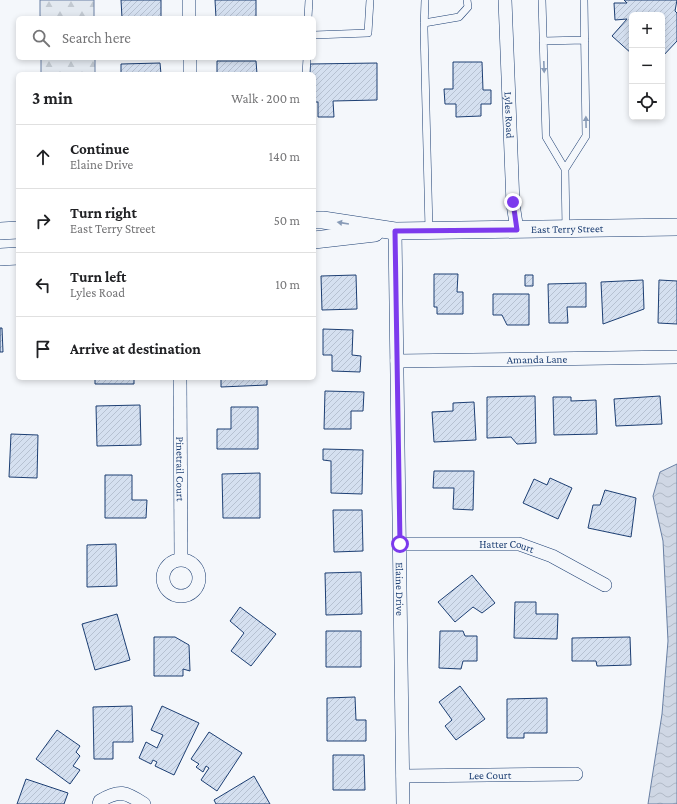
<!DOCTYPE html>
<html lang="en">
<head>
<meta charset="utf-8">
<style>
  :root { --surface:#fff; --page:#f6f6f6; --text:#202124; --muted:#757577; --line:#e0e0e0 }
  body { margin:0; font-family:"Crimson Pro",serif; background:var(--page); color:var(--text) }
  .controls { position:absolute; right:12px; top:12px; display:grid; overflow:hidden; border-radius:6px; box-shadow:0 2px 6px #0003 }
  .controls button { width:36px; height:36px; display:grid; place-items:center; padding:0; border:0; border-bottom:1px solid var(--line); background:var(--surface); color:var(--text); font:20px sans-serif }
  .stop { position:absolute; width:12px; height:12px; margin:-9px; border:3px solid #7c3aed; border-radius:50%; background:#fff }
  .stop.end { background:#7c3aed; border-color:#fff; box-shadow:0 1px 4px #0008 }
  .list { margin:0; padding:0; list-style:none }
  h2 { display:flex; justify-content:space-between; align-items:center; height:52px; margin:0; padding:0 16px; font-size:17px }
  h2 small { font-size:13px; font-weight:400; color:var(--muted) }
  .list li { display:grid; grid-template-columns:26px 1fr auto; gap:12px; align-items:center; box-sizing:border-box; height:64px; padding:0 16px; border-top:1px solid var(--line) }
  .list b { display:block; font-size:15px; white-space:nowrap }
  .list p { margin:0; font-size:13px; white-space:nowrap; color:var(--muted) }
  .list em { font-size:13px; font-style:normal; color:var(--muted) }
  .icon { flex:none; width:22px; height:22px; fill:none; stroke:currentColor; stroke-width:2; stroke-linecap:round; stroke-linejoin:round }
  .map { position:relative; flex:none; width:677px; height:804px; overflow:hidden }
  .search { position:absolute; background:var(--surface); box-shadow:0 2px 6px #0003; left:16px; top:16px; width:300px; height:44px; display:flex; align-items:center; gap:10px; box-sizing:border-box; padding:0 14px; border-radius:6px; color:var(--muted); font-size:15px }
  .panel { position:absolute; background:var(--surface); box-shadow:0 2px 6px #0003; left:16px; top:72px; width:300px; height:308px; border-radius:6px }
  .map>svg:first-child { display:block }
</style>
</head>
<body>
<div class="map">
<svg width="677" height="804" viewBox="0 0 677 804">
  <defs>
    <pattern id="forest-firs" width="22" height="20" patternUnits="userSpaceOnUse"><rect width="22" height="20" fill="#e3e9f0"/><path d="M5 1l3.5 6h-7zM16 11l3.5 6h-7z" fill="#c2c9d1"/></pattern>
    <pattern id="water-waves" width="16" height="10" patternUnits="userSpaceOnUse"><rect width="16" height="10" fill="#cfd7e4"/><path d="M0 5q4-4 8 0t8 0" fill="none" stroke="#b1bac7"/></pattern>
    <pattern id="building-hatch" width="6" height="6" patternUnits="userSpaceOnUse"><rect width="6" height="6" fill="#d5e0f0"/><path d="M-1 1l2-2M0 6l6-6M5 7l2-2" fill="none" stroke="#b6c1d1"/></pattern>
  </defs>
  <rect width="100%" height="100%" fill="#f4f7fb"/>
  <path fill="url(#forest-firs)" stroke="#687fa3" d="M 40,0 L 94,0 L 94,18 L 40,18 Z
    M 41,58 L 95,58 L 95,74 L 41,74 Z"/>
  <path fill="url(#water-waves)" stroke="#687fa3" d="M 677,464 L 677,804 L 648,804 L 662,714 L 668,641 L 663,541 L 653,496 L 660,472 Z"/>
  <path fill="url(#building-hatch)" stroke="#1d3f73" d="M 121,0 L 161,0 L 161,18 L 122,18 Z
    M 215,0 L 256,0 L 256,18 L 216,18 Z
    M 624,0 L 677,0 L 675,11 L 677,13 L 677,41 L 662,57 L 662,15 L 632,15 L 632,54 L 612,36 L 627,19 L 615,20 L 614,3 L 627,3 Z
    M 217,61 L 256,61 L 257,74 L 217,74 Z
    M 453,62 L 482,62 L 483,90 L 491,90 L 491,104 L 481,104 L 481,116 L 456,117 L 456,104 L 445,104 L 444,89 L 453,89 Z
    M 160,63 L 161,74 L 121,74 L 121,64 Z
    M 377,63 L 377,100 L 333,101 L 334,117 L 318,117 L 318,102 L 314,102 L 314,74 L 310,74 L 310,64 Z
    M 434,274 L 458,274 L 457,292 L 463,292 L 463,314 L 437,314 L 437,307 L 434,307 Z
    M 356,275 L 357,309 L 322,310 L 321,276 Z
    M 525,275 L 533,275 L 533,286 L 525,286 Z
    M 643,280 L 644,309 L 603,324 L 601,282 Z
    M 659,280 L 677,281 L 677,324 L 658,323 Z
    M 586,283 L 586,307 L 567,307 L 568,323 L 549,323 L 548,284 Z
    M 493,294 L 529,294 L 529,325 L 507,325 L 502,315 L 493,315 Z
    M 0,328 L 2,328 L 3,352 L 0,352 Z
    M 323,329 L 353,330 L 352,355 L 361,356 L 360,372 L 332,371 L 332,355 L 323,355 Z
    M 95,378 L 134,378 L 134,384 L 95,384 Z
    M 221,378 L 267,378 L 267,385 L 221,387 Z
    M 325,391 L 364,392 L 363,411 L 351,411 L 351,429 L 324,429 Z
    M 535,396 L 536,443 L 517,444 L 511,437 L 487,438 L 487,397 Z
    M 660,396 L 662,424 L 616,426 L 614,399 Z
    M 553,397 L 571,397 L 571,401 L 596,400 L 597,434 L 554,435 Z
    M 474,402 L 476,440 L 434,442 L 432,412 L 453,411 L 453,403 Z
    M 140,405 L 141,445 L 97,446 L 96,406 Z
    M 231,407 L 258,407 L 258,449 L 217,449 L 217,429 L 231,429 Z
    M 11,434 L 38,435 L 37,478 L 9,477 Z
    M 323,449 L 363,450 L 362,494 L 331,493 L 331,461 L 323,460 Z
    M 434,471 L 474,471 L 473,510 L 453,509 L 454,488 L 433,488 Z
    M 260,473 L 260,518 L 223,518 L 222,474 Z
    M 105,475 L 132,475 L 132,500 L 147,500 L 146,518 L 105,518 Z
    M 550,478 L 572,488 L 558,519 L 523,503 L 534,479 L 547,485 Z
    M 605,490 L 636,498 L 631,537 L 588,528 L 593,505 L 600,505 Z
    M 333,510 L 362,510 L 363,551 L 334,552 Z
    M 116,544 L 117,586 L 87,587 L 87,545 Z
    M 361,572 L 362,614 L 326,615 L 325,573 Z
    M 472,575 L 495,603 L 482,613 L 473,607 L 455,622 L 438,602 Z
    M 515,602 L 536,602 L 536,614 L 558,614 L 557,639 L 514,638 Z
    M 240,607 L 276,634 L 251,666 L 231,651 L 244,633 L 230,621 Z
    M 117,614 L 130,660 L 95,670 L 82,624 Z
    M 326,631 L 361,631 L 361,667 L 326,667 Z
    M 440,631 L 463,631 L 465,636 L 477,636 L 477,661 L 463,661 L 461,669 L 439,668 Z
    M 154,637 L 175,637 L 189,645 L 190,671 L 183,669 L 183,676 L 154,676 Z
    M 630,637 L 631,665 L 597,666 L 596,661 L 572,661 L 572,638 Z
    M 460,686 L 485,719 L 456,740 L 445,726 L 452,720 L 439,702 Z
    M 355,697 L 356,720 L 366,720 L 366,741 L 327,741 L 327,698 Z
    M 547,698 L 547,733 L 524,733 L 524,738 L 507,738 L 507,699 Z
    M 132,706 L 133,742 L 113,742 L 113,759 L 94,759 L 93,707 Z
    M 162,706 L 199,723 L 174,775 L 155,766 L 157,762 L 153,760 L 151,764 L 139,758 L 146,742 L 157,748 L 163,735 L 151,730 Z
    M 57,730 L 80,746 L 76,752 L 80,756 L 73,766 L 80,770 L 70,784 L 36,759 Z
    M 209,732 L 242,753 L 217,791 L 201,780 L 209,768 L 206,766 L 203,772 L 196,767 L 199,764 L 191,759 Z
    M 333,755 L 364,755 L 365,790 L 333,790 Z
    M 254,776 L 270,804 L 216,804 L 214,800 Z
    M 26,779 L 68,793 L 64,804 L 17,804 Z"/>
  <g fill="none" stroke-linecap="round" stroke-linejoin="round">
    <g stroke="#1d3f73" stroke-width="8">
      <path id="service" d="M 425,0 L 424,29 L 429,230
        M 542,0 L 546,137 L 565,169 L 566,229
        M 308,18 L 309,0
        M 424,23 L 459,17 L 468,7 L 467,0
        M 314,35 L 368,33 L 370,0
        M 543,41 L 585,40
        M 306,74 L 307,58
        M 565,169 L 586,136 L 584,0"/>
    </g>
    <g stroke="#1d3f73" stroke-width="14">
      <g id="minor">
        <path d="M 189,0 L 189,18"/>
        <path id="s1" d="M 505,0 L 513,204 L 517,230"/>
        <path d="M 190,58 L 190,74"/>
        <path id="s2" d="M 395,231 L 403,804"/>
        <path id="s3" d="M 397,361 L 677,357"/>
        <path id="s4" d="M 180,378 L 181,559"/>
        <path id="s5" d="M 400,544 L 519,544 L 552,556 L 605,585"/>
        <circle cx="181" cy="578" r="18"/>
        <path id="s6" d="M 403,776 L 576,774"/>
        <path d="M 99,804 L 100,801 C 119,789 126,792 144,804"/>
      </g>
    </g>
    <g stroke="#1d3f73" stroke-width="18">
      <g id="tertiary">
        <path id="s7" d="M 314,220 L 323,220 L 395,231 L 677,227"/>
        <path d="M 0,231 L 18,230"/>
        <path d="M 314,240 L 375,233"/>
        <path d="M 0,257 L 18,256"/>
      </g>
    </g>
    <use href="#service" stroke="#f4f7fb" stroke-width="7"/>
    <use href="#minor" stroke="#f4f7fb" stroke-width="13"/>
    <use href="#tertiary" stroke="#f4f7fb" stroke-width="17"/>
  </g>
  <defs><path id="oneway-solid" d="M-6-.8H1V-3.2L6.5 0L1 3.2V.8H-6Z"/></defs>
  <g fill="#889bb7">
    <use href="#oneway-solid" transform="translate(544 67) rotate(88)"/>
    <use href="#oneway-solid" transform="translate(586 122) rotate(-91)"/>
    <use href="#oneway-solid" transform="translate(343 223) rotate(-171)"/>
  </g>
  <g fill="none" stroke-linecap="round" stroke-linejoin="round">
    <path stroke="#7c3aed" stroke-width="5" d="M 400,544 L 395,231 L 517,230 L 513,202"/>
  </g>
  <g text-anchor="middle" stroke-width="3" stroke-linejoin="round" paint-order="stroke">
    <g font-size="11" fill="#1d3f73" stroke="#f4f7fb">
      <text dy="4" stroke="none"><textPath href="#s1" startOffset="115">Lyles Road</textPath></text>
      <text dy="4" stroke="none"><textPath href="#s7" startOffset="254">East Terry Street</textPath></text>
      <text dy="4" stroke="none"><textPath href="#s3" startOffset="140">Amanda Lane</textPath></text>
      <text dy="4" stroke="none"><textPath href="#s4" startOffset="91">Pinetrail Court</textPath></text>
      <text dy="4" stroke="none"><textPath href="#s5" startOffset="107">Hatter Court</textPath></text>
      <text dy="4" stroke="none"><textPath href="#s2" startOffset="358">Elaine Drive</textPath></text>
      <text dy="4" stroke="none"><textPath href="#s6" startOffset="87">Lee Court</textPath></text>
    </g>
  </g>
</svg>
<div class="controls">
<button>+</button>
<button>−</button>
<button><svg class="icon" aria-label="locate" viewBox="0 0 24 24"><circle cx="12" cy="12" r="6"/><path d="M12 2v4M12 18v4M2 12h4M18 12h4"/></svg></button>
</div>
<div class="stop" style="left:400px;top:544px"></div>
<div class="stop end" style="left:513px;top:202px"></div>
<div class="search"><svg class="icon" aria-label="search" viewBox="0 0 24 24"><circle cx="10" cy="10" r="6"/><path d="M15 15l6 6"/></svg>Search here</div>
<section class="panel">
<h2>3 min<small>Walk · 200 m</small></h2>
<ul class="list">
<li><svg class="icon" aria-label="ahead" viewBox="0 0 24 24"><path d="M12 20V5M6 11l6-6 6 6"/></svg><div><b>Continue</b><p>Elaine Drive</p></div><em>140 m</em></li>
<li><svg class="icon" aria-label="right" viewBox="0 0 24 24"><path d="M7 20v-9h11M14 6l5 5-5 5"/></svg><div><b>Turn right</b><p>East Terry Street</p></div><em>50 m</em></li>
<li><svg class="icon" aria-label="left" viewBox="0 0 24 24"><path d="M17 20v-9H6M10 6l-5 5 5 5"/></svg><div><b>Turn left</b><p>Lyles Road</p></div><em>10 m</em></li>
<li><svg class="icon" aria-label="arrive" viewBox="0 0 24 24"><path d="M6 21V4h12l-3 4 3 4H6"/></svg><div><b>Arrive at destination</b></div></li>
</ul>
</section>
</div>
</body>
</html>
